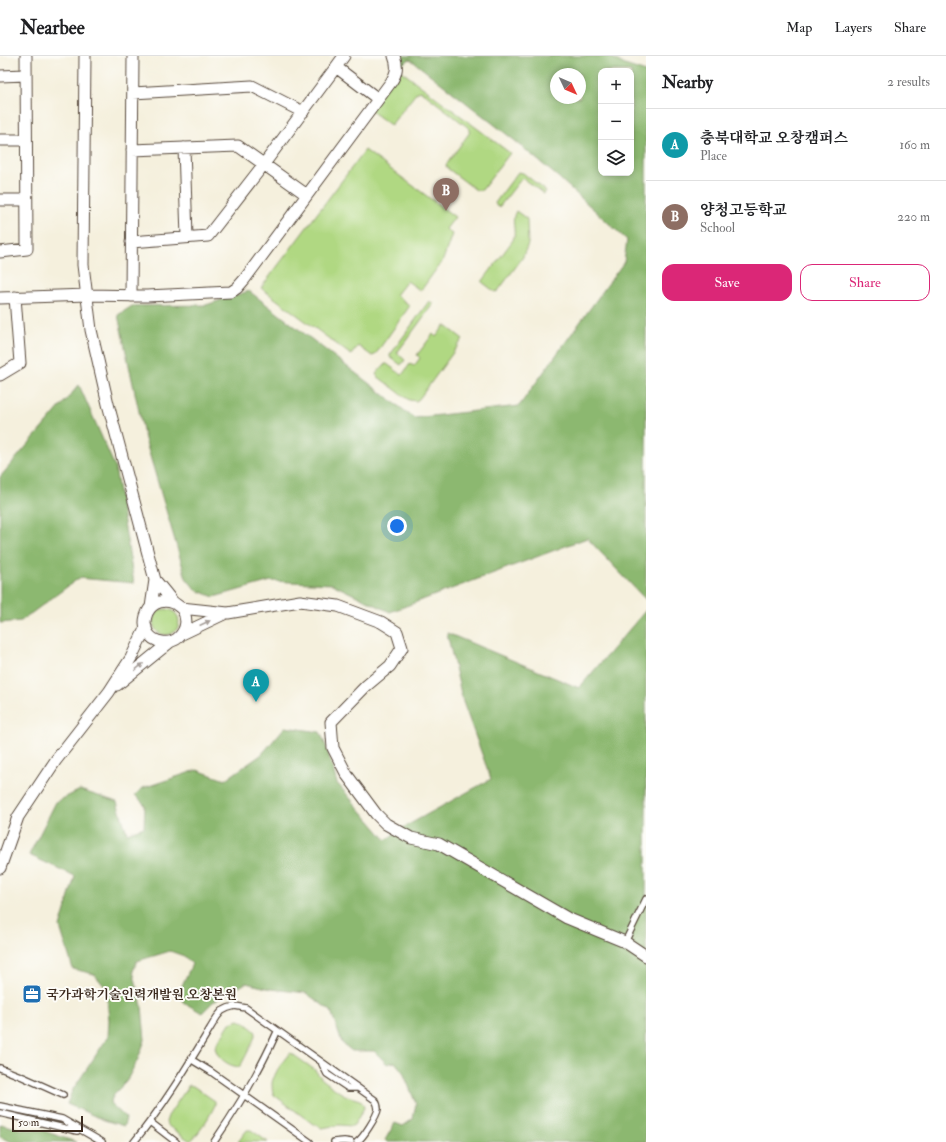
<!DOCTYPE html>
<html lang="en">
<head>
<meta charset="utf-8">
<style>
  :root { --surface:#fff; --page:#f2f2f2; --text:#202124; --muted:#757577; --line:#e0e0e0; --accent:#db2777 }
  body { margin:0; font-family:"IM FELL Double Pica","Noto Serif KR",serif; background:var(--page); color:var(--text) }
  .controls { position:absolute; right:12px; top:12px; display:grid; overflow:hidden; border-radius:8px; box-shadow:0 2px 6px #0003 }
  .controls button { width:36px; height:36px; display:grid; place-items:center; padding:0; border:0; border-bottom:1px solid var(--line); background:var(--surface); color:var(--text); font:20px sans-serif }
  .compass { position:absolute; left:550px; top:12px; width:36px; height:36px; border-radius:50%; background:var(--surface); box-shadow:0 2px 6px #0003; rotate:134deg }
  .scale { position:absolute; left:12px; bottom:10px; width:71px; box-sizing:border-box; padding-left:4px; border:2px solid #3b2a1e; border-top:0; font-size:11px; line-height:14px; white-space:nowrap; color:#3b2a1e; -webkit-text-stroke:3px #fdfcf7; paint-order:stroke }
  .you { position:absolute; left:397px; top:470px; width:14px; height:14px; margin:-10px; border:3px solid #fff; border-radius:50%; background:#1a73e8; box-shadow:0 0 0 6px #1a73e833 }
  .badge { display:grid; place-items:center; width:26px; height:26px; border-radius:50%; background:var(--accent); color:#fff; font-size:13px; font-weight:700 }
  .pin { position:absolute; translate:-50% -33px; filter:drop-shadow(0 1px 2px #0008) }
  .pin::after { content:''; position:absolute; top:21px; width:14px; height:12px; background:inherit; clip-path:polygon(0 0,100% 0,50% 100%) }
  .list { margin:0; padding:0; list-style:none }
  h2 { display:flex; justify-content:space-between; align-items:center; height:52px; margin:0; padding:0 16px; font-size:17px }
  h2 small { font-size:13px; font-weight:400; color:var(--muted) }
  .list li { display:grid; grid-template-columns:26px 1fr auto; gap:12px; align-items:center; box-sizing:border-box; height:72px; padding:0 16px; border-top:1px solid var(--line) }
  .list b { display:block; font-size:15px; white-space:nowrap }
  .list p { margin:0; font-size:13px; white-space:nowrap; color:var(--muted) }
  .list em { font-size:13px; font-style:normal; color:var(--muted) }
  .actions { display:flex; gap:8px; padding:12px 16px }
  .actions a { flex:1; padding:9px 0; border:1px solid var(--accent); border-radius:12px; text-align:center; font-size:14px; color:var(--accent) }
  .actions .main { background:var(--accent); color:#fff }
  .icon { flex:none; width:22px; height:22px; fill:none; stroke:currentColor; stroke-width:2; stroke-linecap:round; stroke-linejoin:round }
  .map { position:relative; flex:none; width:646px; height:1086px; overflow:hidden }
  header { display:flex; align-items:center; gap:24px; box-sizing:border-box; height:56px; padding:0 20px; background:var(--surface); border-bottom:1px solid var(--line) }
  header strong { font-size:19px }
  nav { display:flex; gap:22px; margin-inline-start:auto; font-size:14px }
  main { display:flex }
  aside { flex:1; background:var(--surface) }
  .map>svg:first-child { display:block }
</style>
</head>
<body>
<header>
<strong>Nearbee</strong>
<nav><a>Map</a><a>Layers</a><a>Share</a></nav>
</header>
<main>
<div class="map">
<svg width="646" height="1086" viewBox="0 0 646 1086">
  <rect width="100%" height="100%" fill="#fdfcf7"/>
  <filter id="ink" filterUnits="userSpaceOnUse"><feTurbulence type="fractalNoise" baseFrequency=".025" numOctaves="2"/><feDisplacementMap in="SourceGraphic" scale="8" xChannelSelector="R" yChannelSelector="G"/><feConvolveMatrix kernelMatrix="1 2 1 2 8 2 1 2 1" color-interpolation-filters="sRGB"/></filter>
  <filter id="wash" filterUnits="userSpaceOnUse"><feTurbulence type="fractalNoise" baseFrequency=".012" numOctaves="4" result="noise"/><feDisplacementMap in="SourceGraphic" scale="16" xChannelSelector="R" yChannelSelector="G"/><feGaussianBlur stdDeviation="0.9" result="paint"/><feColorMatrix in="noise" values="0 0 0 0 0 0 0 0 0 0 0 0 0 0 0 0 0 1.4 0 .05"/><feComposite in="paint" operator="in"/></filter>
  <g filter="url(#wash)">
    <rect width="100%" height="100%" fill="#f5f0dd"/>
    <path fill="#b0d882" stroke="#768150" d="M 397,12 L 510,97 L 482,134 L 476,134 L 447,112 L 446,109 L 470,76 L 470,73 L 421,35 L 417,36 L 391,69 L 389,68 L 370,54 Z
      M 365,94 L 455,161 L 446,173 L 452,178 L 443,204 L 422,233 L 420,234 L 407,225 L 396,239 L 409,249 L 409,251 L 375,299 L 372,300 L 358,290 L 351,299 L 261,232 Z
      M 518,116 L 523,117 L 546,135 L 544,138 L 522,122 L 500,150 L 497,151 L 495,147 Z
      M 516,155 L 527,163 L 528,188 L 525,195 L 523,201 L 498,235 L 495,236 L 482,226 L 513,184 C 517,174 510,165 516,155 Z
      M 429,245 L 433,248 L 397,297 L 405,304 L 401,309 L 390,301 L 390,299 Z
      M 445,269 L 463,283 L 419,343 L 416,345 L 409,344 L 377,320 L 376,318 L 385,308 L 387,308 L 402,319 L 410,308 L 414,310 L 420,302 L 417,299 L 433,278 L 436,281 Z
      M153 566a13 13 0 1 1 26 0a13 13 0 1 1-26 0Z
      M 239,964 L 244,966 L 256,976 L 253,986 L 241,1009 L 239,1011 C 228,1010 217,1002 215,991 L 230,967 Z
      M 291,997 L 315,1014 L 322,1023 L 338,1035 L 347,1040 L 360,1044 L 363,1048 L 364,1052 L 354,1069 L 352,1070 L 339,1069 L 322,1072 L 313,1068 L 274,1039 C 272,1036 272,1030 272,1027 C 273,1020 285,1000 291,997 Z
      M 189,1029 L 193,1030 L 215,1045 L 215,1049 C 211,1058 198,1080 190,1085 L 167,1069 L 166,1066 L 168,1060 Z
      M 247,1074 L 251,1074 L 268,1086 L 238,1086 Z"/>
    <path fill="#8cb870" stroke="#647147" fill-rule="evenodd" d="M 394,0 L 609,0 L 625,9 L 646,16 L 646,544 L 587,482 L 390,556 L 332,528 L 271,525 L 214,541 L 196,534 L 186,522 L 145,383 L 118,259 L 132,250 L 206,249 L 249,235 L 414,362 L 519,350 L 624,206 L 627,184 L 558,121 L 514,84 L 410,3 L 397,12 ZM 601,15 L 631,15 L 631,117 L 601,117 ZM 556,18 L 580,18 L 580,42 L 556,42 Z
      M 79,329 L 115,411 L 134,527 L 79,522 L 21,565 L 0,567 L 0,421 Z
      M 646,554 L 646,1086 L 387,1086 L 385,1084 L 395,1067 L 403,1070 L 413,1063 L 416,1048 L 403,1016 L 395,1006 L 387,1008 L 374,995 L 352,995 L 342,987 L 331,955 L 306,937 L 271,933 L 246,927 L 213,946 L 202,957 L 183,946 L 179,936 L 192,908 L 184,900 L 170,895 L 137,905 L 133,915 L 142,950 L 145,984 L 138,1003 L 126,1026 L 114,1038 L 110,1047 L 126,1062 L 124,1070 L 104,1064 L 67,1048 L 72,1035 L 108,981 L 109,964 L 106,932 L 94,918 L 73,913 L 60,871 L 75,820 L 29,799 L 56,746 L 80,734 L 117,746 L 127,777 L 144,771 L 145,749 L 135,739 L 143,732 L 197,714 L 225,724 L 261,699 L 285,671 L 320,676 L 326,690 L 337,727 L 386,784 L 399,774 L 491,723 L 463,646 L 447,577 L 579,632 Z
      M 0,1068 L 20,1073 L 44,1075 L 76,1086 L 12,1086 L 0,1081 Z"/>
  </g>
  <g filter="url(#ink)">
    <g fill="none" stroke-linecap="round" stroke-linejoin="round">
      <g stroke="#57483b" stroke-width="8">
        <path id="service" d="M 625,886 L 646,843
          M 192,1004 L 210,1015 L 310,1086
          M 322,1008 L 327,1018 L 348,1032 L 358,1032
          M 0,1012 L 23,1021 L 63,1039
          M 0,1050 L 62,1063 L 102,1086
          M 0,1057 L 77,1075
          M 150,1066 L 176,1086
          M 134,1086 C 166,1047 191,1004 217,961 L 222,955 L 228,952 L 235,950 L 246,952 L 375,1044 C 377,1047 378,1050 378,1053 C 377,1060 363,1082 357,1086
          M 214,1086 C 238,1051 260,1014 277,976
          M 334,1086 L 344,1085 L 351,1086"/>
      </g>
      <g stroke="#57483b" stroke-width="13">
        <path id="minor" d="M 85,0 L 83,209 L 91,274 L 108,348 L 155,524 L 151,551
          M 344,0 L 336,11 L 378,43
          M 0,20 L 26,19
          M 133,37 L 252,30 L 303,56
          M 0,84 L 26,84
          M 184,92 L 187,181
          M 132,94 L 238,90 L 307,139
          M 0,144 L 26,144
          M 131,186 L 208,180 L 264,108 L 336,11
          M 0,196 L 27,193 L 26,0
          M 131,240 L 133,0
          M 0,242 L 87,239 L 147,240 L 231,236 L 237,232 L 244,224 L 391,26 C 397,17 398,10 394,0
          M 0,319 L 20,307 L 15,241
          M 155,524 C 161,531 167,538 172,545 C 175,548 179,550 182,553 C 188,562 187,573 179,581 C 175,585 168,587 162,586 C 133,581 144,536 174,547
          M 181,552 L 228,557 L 300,545 L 338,550 L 381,566 L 397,576 L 402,592 L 390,610 L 366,630 L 331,666 L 333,692 L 347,719 L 376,758 L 386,768 L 411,782 L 439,788 L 567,862 L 625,886 L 646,900
          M 182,578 L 226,557
          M 117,629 L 170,586
          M 0,812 L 18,761 L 56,704 L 109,636 L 131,602 L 146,571"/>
      </g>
      <use href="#service" stroke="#fff" stroke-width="5.5"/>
      <use href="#minor" stroke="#fff" stroke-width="11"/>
    </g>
    <defs><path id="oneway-solid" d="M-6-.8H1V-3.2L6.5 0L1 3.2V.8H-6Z"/></defs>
    <g fill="#a79f9a">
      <use href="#oneway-solid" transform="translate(205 567) rotate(-25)"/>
      <use href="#oneway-solid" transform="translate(139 611) rotate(-39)"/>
    </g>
  </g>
  <defs>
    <g id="office-square" transform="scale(1)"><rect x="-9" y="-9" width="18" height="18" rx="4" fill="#1f6fb2" stroke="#fdfcf7"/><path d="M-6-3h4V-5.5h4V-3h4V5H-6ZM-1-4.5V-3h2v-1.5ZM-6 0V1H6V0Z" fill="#fff"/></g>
  </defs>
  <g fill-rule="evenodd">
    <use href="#office-square" x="32" y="938"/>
  </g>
  <g text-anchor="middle" stroke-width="4" stroke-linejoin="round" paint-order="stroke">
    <g font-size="13" font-weight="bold" fill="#3b2a1e" stroke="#fdfcf7" text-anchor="start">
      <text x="46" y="943">국가과학기술인력개발원 오창본원</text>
    </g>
  </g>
</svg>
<div class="controls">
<button>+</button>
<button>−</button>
<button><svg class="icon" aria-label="layers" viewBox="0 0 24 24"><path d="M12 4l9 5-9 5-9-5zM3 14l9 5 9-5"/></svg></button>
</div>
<svg class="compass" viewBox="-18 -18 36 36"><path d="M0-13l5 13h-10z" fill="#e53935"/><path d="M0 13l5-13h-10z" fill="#757577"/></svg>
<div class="scale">50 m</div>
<div class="you"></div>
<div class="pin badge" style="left:256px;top:646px;background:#0f9aa8">A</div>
<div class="pin badge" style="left:446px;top:155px;background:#8d6e63">B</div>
</div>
<aside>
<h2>Nearby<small>2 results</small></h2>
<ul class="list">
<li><span class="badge" style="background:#0f9aa8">A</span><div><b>충북대학교 오창캠퍼스</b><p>Place</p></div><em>160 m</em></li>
<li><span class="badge" style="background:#8d6e63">B</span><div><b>양청고등학교</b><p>School</p></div><em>220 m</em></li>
</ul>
<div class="actions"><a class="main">Save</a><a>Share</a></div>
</aside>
</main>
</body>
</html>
